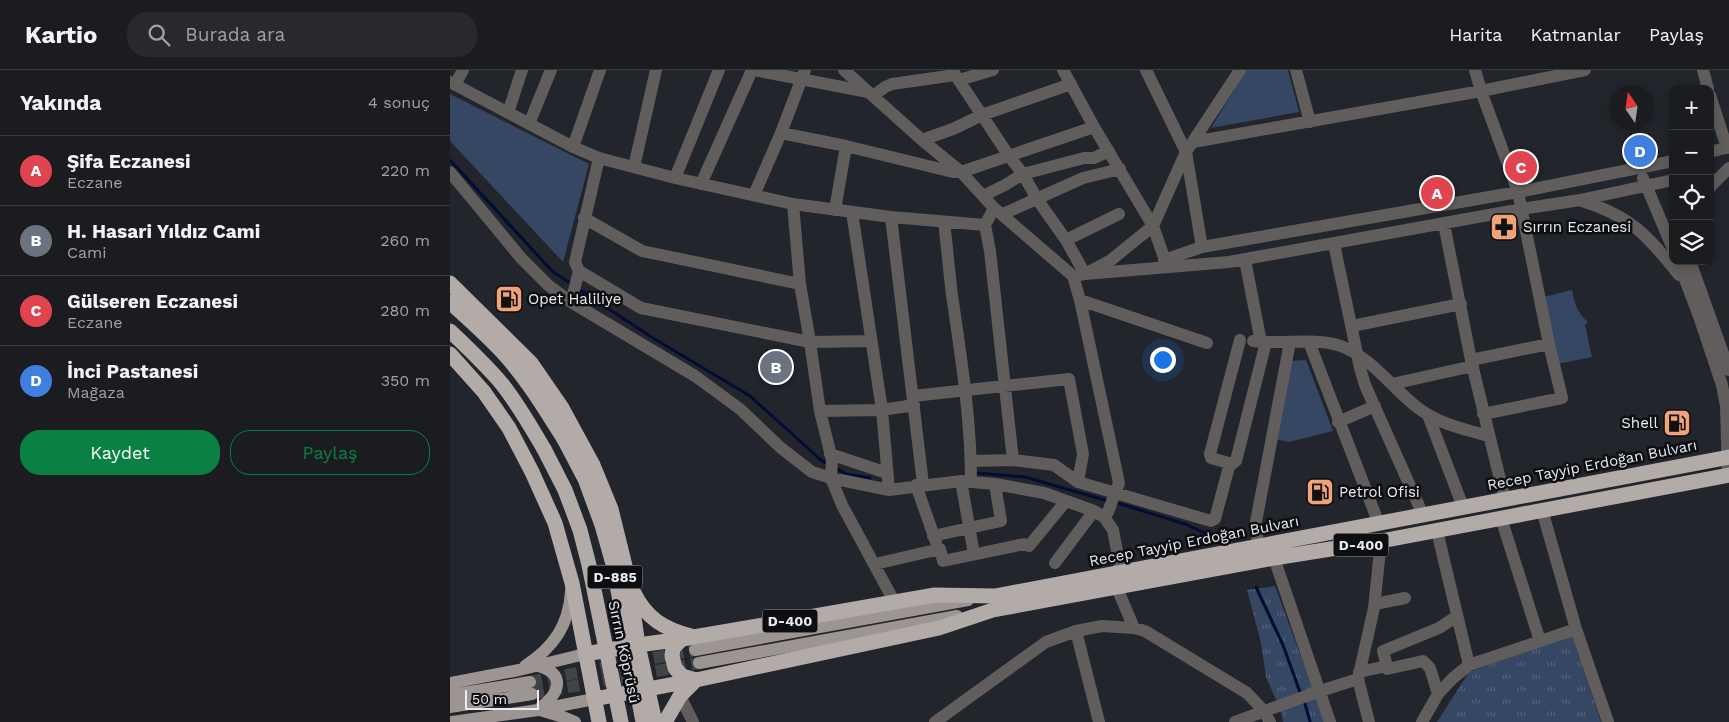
<!DOCTYPE html>
<html lang="tr">
<head>
<meta charset="utf-8">
<style>
  :root { --surface:#1a1c20; --page:#27292d; --text:#f1f3f6; --muted:#9fa1a5; --line:#383a3e; --accent:#0b8043 }
  body { margin:0; font-family:"Work Sans",sans-serif; background:var(--page); color:var(--text) }
  .controls { position:absolute; right:15px; top:15px; display:grid; overflow:hidden; border-radius:10px; box-shadow:0 2px 12px #0003 }
  .controls button { width:45px; height:45px; display:grid; place-items:center; padding:0; border:0; border-bottom:1px solid var(--line); background:var(--surface); color:var(--text); font:25px sans-serif }
  .compass { position:absolute; left:1159px; top:15px; width:45px; height:45px; border-radius:50%; background:var(--surface); box-shadow:0 2px 12px #0003; rotate:347deg }
  .scale { position:absolute; left:15px; bottom:12px; width:74px; box-sizing:border-box; padding-left:5px; border:2px solid #e9ebef; border-top:0; font-size:14px; line-height:18px; white-space:nowrap; color:#e9ebef; -webkit-text-stroke:4px #0d0e11; paint-order:stroke }
  .you { position:absolute; left:712px; top:289px; width:18px; height:18px; margin:-12px; border:4px solid #fff; border-radius:50%; background:#1a73e8; box-shadow:0 0 0 8px #1a73e833 }
  .badge { display:grid; place-items:center; width:32px; height:32px; border-radius:50%; background:var(--accent); color:#fff; font-size:16px; font-weight:700 }
  .pin { position:absolute; translate:-50% -50%; border:2px solid #fff; box-shadow:0 1px 5px #0006 }
  .list { margin:0; padding:0; list-style:none }
  h2 { display:flex; justify-content:space-between; align-items:center; height:65px; margin:0; padding:0 20px; font-size:21px }
  h2 small { font-size:16px; font-weight:400; color:var(--muted) }
  .list li { display:grid; grid-template-columns:32px 1fr auto; gap:15px; align-items:center; box-sizing:border-box; height:70px; padding:0 20px; border-top:1px solid var(--line) }
  .list b { display:block; font-size:19px; white-space:nowrap }
  .list p { margin:0; font-size:16px; white-space:nowrap; color:var(--muted) }
  .list em { font-size:16px; font-style:normal; color:var(--muted) }
  .actions { display:flex; gap:10px; padding:15px 20px }
  .actions a { flex:1; padding:11px 0; border:1px solid var(--accent); border-radius:20px; text-align:center; font-size:18px; color:var(--accent) }
  .actions .main { background:var(--accent); color:#fff }
  .icon { flex:none; width:28px; height:28px; fill:none; stroke:currentColor; stroke-width:2; stroke-linecap:round; stroke-linejoin:round }
  .map { position:relative; flex:none; width:1279px; height:652px; overflow:hidden }
  header { display:flex; align-items:center; gap:30px; box-sizing:border-box; height:70px; padding:0 25px; background:var(--surface); border-bottom:1px solid var(--line) }
  header strong { font-size:24px }
  nav { display:flex; gap:28px; margin-inline-start:auto; font-size:18px }
  .search { width:350px; height:45px; background:var(--page); display:flex; align-items:center; gap:12px; box-sizing:border-box; padding:0 18px; border-radius:20px; color:var(--muted); font-size:19px }
  main { display:flex }
  aside { flex:1; background:var(--surface) }
  .map>svg:first-child { display:block }
</style>
</head>
<body>
<header>
<strong>Kartio</strong>
<div class="search"><svg class="icon" aria-label="search" viewBox="0 0 24 24"><circle cx="10" cy="10" r="6"/><path d="M15 15l6 6"/></svg>Burada ara</div>
<nav><a>Harita</a><a>Katmanlar</a><a>Paylaş</a></nav>
</header>
<main>
<aside>
<h2>Yakında<small>4 sonuç</small></h2>
<ul class="list">
<li><span class="badge" style="background:#e0444e">A</span><div><b>Şifa Eczanesi</b><p>Eczane</p></div><em>220 m</em></li>
<li><span class="badge" style="background:#6b7280">B</span><div><b>H. Hasari Yıldız Cami</b><p>Cami</p></div><em>260 m</em></li>
<li><span class="badge" style="background:#e0444e">C</span><div><b>Gülseren Eczanesi</b><p>Eczane</p></div><em>280 m</em></li>
<li><span class="badge" style="background:#3f7fe0">D</span><div><b>İnci Pastanesi</b><p>Mağaza</p></div><em>350 m</em></li>
</ul>
<div class="actions"><a class="main">Kaydet</a><a>Paylaş</a></div>
</aside>
<div class="map">
<svg width="1279" height="652" viewBox="0 0 1279 652">
  <defs>
    <pattern id="grass-tufts" width="24" height="20" patternUnits="userSpaceOnUse" patternTransform="scale(1.25)"><rect width="24" height="20" fill="#364764"/><path d="M3 7l-1-3M5 7V3M7 7l1-3M15 17l-1-3M17 17v-4M19 17l1-3" fill="none" stroke="#53627a"/></pattern>
  </defs>
  <rect width="100%" height="100%" fill="#22252b"/>
  <path fill="url(#grass-tufts)" d="M 825,516 L 875,652 L 833,652 L 831,641 L 816,607 L 811,573 L 797,520 Z
    M 1122,565 L 1151,652 L 987,652 L 1019,602 Z"/>
  <path fill="#364764" d="M 796,0 L 838,0 L 849,42 L 761,58 Z
    M 0,24 L 139,94 L 113,192 L 0,71 Z
    M 1122,220 C 1125,234 1127,243 1138,252 L 1135,255 L 1142,287 L 1107,294 L 1094,227 Z
    M 856,290 L 883,361 L 839,372 L 825,369 L 840,291 Z"/>
  <g fill="none" stroke-linecap="round" stroke-linejoin="round">
    <path stroke="#000d34" stroke-width="3" d="M 0,90 L 103,202 L 122,214
      M 127,218 L 203,268 L 300,326 L 372,391 L 379,394
      M 384,397 L 396,404 L 420,408
      M 527,403 L 575,407 L 658,431
      M 664,432 L 735,454 L 757,464 L 776,477
      M 806,517 L 833,575 L 851,625
      M 854,630 L 860,652"/>
    <path stroke="#404348" stroke-width="12" stroke-dasharray="12 6" stroke-linecap="butt" d="M 80,612 L 245,580
      M 82,624 L 249,593"/>
    <path stroke="#615d5c" stroke-width="12" d="M 304,0 L 418,22
      M 394,0 L 472,70 L 511,102 L 544,138 L 623,206 L 635,204 L 779,192 L 1072,139 L 1130,130 L 1223,110
      M 502,0 L 559,86 L 573,104 L 587,129 L 616,170 L 635,204 L 661,190 L 703,156 L 736,82 L 790,0
      M 613,0 L 644,57 L 703,156 L 717,196
      M 696,0 L 736,82 L 752,177
      M 846,0 L 860,52
      M 1025,0 L 1031,21 L 1068,122 L 1099,274 L 1112,328 L 1033,344
      M 1253,0 L 1258,19
      M 509,10 L 543,0
      M 0,12 L 123,77 L 149,88 L 225,108 L 343,134 L 441,147 L 535,155 L 544,138
      M 5,15 L 13,0
      M 1260,25 L 1277,78
      M 423,26 L 435,17 L 442,14 L 505,5
      M 58,43 L 72,0
      M 79,54 L 101,0
      M 331,63 L 396,76 L 503,102 L 511,102 L 644,57
      M 472,70 L 503,59 L 532,45 L 621,14
      M 743,72 L 1031,21 L 1135,0
      M 123,77 L 150,0
      M 1260,82 L 1279,77
      M 149,88 L 125,192 L 129,201 L 191,238 L 360,272 L 421,271
      M 184,97 L 206,0
      M 0,102 L 71,188 L 98,215 L 121,232 L 245,306 L 290,339 L 331,378 L 362,402 L 381,408 L 439,420 L 511,411 L 545,414 L 594,423 L 644,441 L 654,447 L 663,460 L 671,502
      M 225,108 L 269,0
      M 1193,108 L 1223,179
      M 251,114 L 302,0
      M 1260,117 L 1279,98
      M 304,125 L 331,63 L 355,0
      M 533,126 L 555,115 L 573,104 L 634,88 L 644,88 L 659,81
      M 1132,131 C 1181,146 1198,166 1229,205
      M 343,134 L 350,214 L 360,272 L 370,341 L 382,390 L 381,408 L 392,435 L 445,533
      M 385,140 L 396,76
      M 402,142 L 432,340 L 439,420
      M 553,144 L 633,108 L 670,99
      M 441,147 L 473,414
      M 134,148 L 192,181 L 350,214
      M 494,152 C 497,176 499,201 502,225 C 511,287 521,349 521,411
      M 994,154 L 1021,290 L 1055,430
      M 535,155 L 540,181 L 563,390
      M 616,170 L 669,144
      M 884,174 L 910,298 L 915,315 L 973,445
      M 714,190 L 752,177 L 1068,122 L 1223,91
      M 795,190 L 811,272
      M 1228,191 L 1249,246 L 1272,315 L 1276,336 L 1278,406
      M 1240,191 L 1279,300
      M 623,206 L 630,230 L 669,413 L 658,442 L 654,447
      M 630,230 L 757,273
      M 121,232 L 129,201
      M 902,256 L 1011,234
      M 790,270 L 760,384 L 761,388 L 782,394 L 786,391 L 816,272
      M 803,271 C 832,275 863,267 891,276 C 922,288 942,318 968,338 C 989,354 1014,359 1039,366
      M 859,272 L 929,454
      M 1021,290 L 1099,274
      M 942,314 L 1023,296
      M 463,326 L 619,309 L 633,384 L 628,412
      M 370,341 L 432,340 L 464,335
      M 978,345 L 1013,437
      M 888,352 L 925,336
      M 380,384 L 437,403
      M 521,391 L 563,390 L 604,395 L 628,412 L 761,451 L 765,449 L 780,393
      M 511,411 L 524,484
      M 466,415 L 486,472
      M 1092,440 L 1126,559 L 1158,652
      M 1051,448 L 1090,571
      M 987,461 L 1019,595
      M 483,466 L 551,451 L 545,414
      M 808,477 L 806,452 L 840,272
      M 824,488 L 880,652
      M 605,493 L 644,441
      M 425,494 L 490,479 L 493,491 L 574,474 L 579,476 L 616,431
      M 667,518 L 684,558 L 695,561 L 797,623 L 814,641 L 820,652
      M 925,534 L 955,528
      M 626,561 L 649,652
      M 937,596 L 937,599 L 973,591 L 980,598 L 988,624
      M 909,602 L 937,596 L 933,581 L 989,558 L 1007,546
      M 230,626 L 243,652
      M 485,652 L 596,572 L 626,561 L 652,556 L 684,558
      M 785,652 L 870,621 L 908,609
      M 919,652 L 908,609 L 924,538 L 931,471
      M 972,652 L 988,624 L 1003,608 L 1019,595 L 1126,559"/>
    <path stroke="#9c9592" stroke-width="12" d="M 245,580 L 518,530
      M 249,593 L 507,546
      M 75,596 C 104,577 119,555 121,521
      M 88,596 C 117,604 109,624 90,638
      M 0,613 L 69,600 L 135,584
      M 0,625 L 80,612
      M 0,637 L 82,624
      M 90,640 L 113,647 L 125,652
      M 2,652 L 88,640 L 144,629"/>
    <path stroke="#b3aba7" stroke-width="15" d="M 0,213 L 81,293 L 112,338 L 143,395 L 161,439 L 179,512 L 188,575 L 205,652
      M 0,232 C 19,250 39,267 56,286 C 79,312 96,341 114,369
      M 0,261 C 18,278 36,295 52,314 C 68,334 81,357 94,379
      M 0,284 L 34,322 L 59,358 L 82,402 L 105,453 L 122,513 L 149,652
      M 184,523 C 196,548 214,559 241,566
      M 232,569 L 223,578 L 222,586 L 225,598 L 232,606 L 246,610
      M 135,584 L 188,575 L 232,569 L 485,525 L 545,526 L 1279,387
      M 144,629 L 246,610 L 489,558 L 543,540 L 824,488 L 931,471 L 1279,405
      M 215,652 L 230,626 L 246,610"/>
    <path stroke="#b3aba7" stroke-width="15" d="M 114,369 L 135,409 L 152,455 L 163,494 L 193,652
      M 94,379 L 115,420 L 130,460 L 139,495 L 171,652"/>
  </g>
  <defs>
    <g id="pharmacy-square" transform="scale(1.4375)"><rect x="-9" y="-9" width="18" height="18" rx="4" fill="#f0a279" stroke="#0d0e11"/><path d="M-2-6h4v4h4v4h-4v4h-4v-4h-4v-4h4Z" fill="#111"/></g>
    <g id="fuel-square" transform="scale(1.4375)"><rect x="-9" y="-9" width="18" height="18" rx="4" fill="#f0a279" stroke="#0d0e11"/><path d="M-5.5-6h7V0h2V4h1.3V-2.5L3-4.5l.8-.8L6-3V5H2.5V1h-1V6h-7ZM-4.2-4.7v3.2H.2V-4.7Z" fill="#111"/></g>
  </defs>
  <g fill-rule="evenodd">
    <use href="#pharmacy-square" x="1054" y="157"/>
    <use href="#fuel-square" x="59" y="229"/>
    <use href="#fuel-square" x="1227" y="353"/>
    <use href="#fuel-square" x="870" y="422"/>
  </g>
  <g text-anchor="middle" stroke-width="5" stroke-linejoin="round" paint-order="stroke">
    <g fill="#0d0e11" stroke="#a7a9ac" stroke-width="1">
      <rect x="883.5" y="463.5" width="55" height="23" rx="4"/>
      <rect x="137.5" y="495.5" width="55" height="23" rx="4"/>
      <rect x="312.5" y="539.5" width="55" height="23" rx="4"/>
    </g>
    <g font-size="14" font-weight="bold" fill="#e9ebef">
      <text x="911" y="480">D-400</text>
      <text x="165" y="512">D-885</text>
      <text x="340" y="556">D-400</text>
    </g>
    <g font-size="15" fill="#e9ebef" stroke="#0d0e11" text-anchor="start">
      <text x="1073" y="162">Sırrın Eczanesi</text>
      <text x="78" y="234">Opet Haliliye</text>
      <text x="1208" y="358" text-anchor="end">Shell</text>
      <text x="889" y="427">Petrol Ofisi</text>
    </g>
    <g font-size="15" fill="#e9ebef" stroke="#0d0e11">
      <text transform="translate(1142 395) rotate(-11)" y="5">Recep Tayyip Erdoğan Bulvarı</text>
      <text transform="translate(744 471) rotate(-11)" y="5">Recep Tayyip Erdoğan Bulvarı</text>
      <text transform="translate(174 582) rotate(78)" y="5">Sırrın Köprüsü</text>
    </g>
  </g>
</svg>
<div class="controls">
<button>+</button>
<button>−</button>
<button><svg class="icon" aria-label="locate" viewBox="0 0 24 24"><circle cx="12" cy="12" r="6"/><path d="M12 2v4M12 18v4M2 12h4M18 12h4"/></svg></button>
<button><svg class="icon" aria-label="layers" viewBox="0 0 24 24"><path d="M12 4l9 5-9 5-9-5zM3 14l9 5 9-5"/></svg></button>
</div>
<svg class="compass" viewBox="-18 -18 36 36"><path d="M0-13l5 13h-10z" fill="#e53935"/><path d="M0 13l5-13h-10z" fill="#9fa1a5"/></svg>
<div class="scale">50 m</div>
<div class="you"></div>
<div class="pin badge" style="left:987px;top:123px;background:#e0444e">A</div>
<div class="pin badge" style="left:326px;top:297px;background:#6b7280">B</div>
<div class="pin badge" style="left:1071px;top:97px;background:#e0444e">C</div>
<div class="pin badge" style="left:1190px;top:81px;background:#3f7fe0">D</div>
</div>
</main>
</body>
</html>
